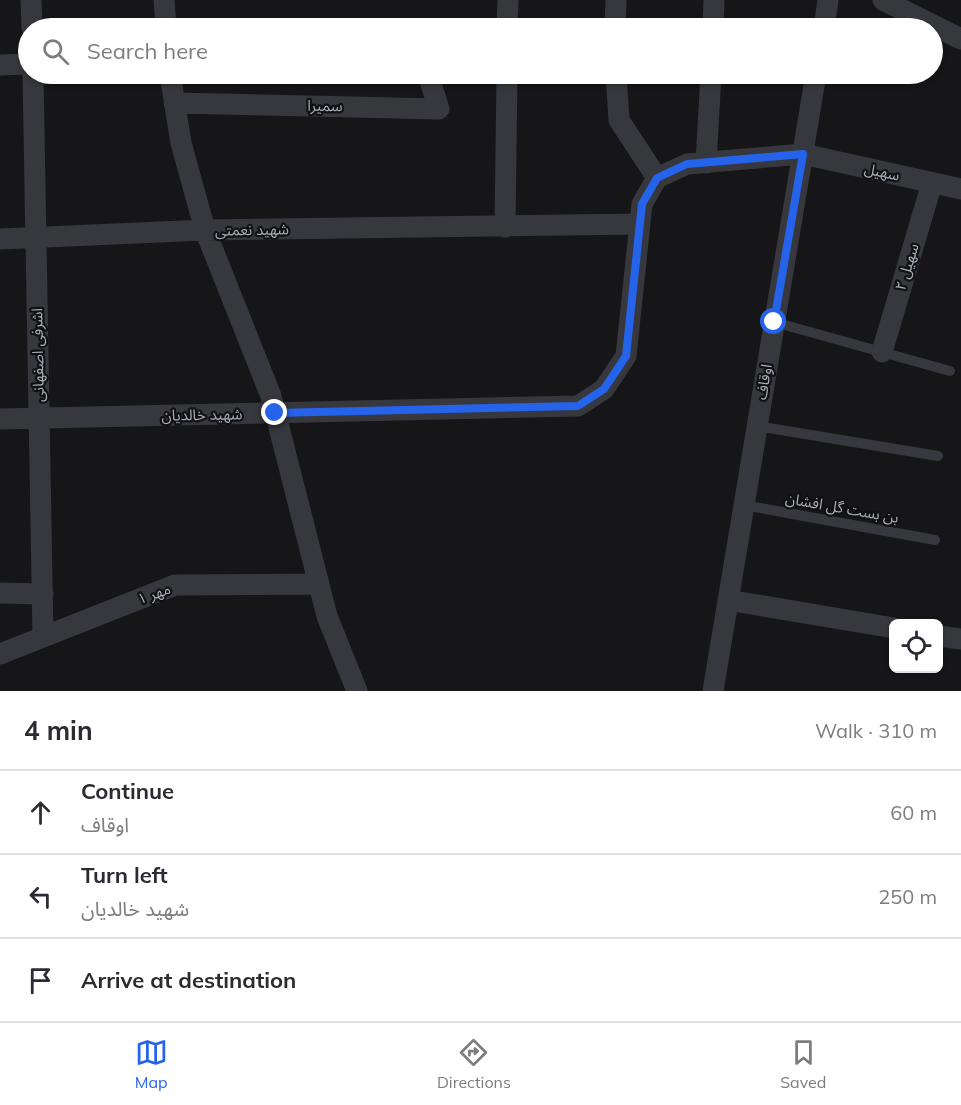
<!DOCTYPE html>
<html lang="en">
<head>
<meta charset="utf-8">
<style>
  :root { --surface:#fff; --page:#f2f2f3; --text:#2b2b33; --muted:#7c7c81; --line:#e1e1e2; --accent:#2563eb }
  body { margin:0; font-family:Mulish,"Noto Sans Arabic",sans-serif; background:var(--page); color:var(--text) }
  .controls { position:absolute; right:18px; bottom:18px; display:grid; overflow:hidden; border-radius:9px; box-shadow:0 2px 4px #0004 }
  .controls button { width:54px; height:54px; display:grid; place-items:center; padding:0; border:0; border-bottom:2px solid var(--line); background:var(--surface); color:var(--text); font:30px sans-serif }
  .stop { position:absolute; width:18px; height:18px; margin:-14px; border:4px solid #2563eb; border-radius:50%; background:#fff }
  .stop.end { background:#2563eb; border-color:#fff; box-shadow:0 2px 6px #0008 }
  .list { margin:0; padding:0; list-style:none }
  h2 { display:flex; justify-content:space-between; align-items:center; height:78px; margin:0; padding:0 24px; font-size:26px }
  h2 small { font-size:20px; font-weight:400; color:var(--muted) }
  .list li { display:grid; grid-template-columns:39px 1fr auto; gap:18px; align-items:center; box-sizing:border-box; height:84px; padding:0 24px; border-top:2px solid var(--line) }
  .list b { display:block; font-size:22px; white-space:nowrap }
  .list p { margin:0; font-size:20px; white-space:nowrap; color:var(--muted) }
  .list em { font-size:20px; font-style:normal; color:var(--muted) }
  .icon { flex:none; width:33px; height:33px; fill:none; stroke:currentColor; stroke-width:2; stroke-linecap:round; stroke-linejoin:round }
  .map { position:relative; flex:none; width:961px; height:691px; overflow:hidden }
  .search { position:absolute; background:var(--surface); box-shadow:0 2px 4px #0004; left:18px; right:18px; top:18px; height:66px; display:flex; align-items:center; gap:15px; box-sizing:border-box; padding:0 21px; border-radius:33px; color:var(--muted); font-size:22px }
  .sheet { height:330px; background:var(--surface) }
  nav { display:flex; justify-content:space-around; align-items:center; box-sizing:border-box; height:84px; border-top:2px solid var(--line); background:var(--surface); font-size:16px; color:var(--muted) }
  nav a { display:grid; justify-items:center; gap:3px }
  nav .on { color:var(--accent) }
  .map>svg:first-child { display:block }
</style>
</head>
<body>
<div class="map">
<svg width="961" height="691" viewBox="0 0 961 691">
  <rect width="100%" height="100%" fill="#161618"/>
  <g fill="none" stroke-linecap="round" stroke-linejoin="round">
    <path stroke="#37383d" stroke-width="10" d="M 774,322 L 950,371
      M 757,426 L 938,456
      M 744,505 L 935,540"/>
    <path stroke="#37383d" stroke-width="21" d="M 31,0 L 32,28
      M 164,0 L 166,28
      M 883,0 L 961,39
      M 507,28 L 508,0
      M 615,28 L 616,0
      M 713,28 L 714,0
      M 824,28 L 828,0
      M 0,65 L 28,64
      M 33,74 L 43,637
      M 170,74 L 181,143 L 205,230 L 271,396 L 327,616 L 357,691
      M 616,74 L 619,120 L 657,178
      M 174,103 L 439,109 L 428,74
      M 706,163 L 711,74
      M 505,227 L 507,74
      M 0,239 L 205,230 L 640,224
      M 882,352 L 932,183
      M 0,419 L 578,406 L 604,389 L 626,356 L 642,204 L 657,178 L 687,164 L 803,154 L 961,189
      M 0,593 L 43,594
      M 728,600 L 894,628
      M 938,636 L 961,639
      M 0,654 L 175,585 L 319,584
      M 713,691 L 816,74"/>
  </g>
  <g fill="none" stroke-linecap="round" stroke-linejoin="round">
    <path stroke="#2563eb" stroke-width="8" d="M 275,413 L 578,406 L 604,389 L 626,356 L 642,204 L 657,178 L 687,164 L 803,154 L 774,322"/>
  </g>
  <g text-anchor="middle" stroke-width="4.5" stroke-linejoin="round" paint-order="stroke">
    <g font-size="15" fill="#a8adb8" stroke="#111113">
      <text transform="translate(325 106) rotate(1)" y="5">سمیرا</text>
      <text transform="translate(882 172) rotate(12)" y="5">سهیل</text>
      <text transform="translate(252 230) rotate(-1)" y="5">شهید نعمتی</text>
      <text transform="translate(907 267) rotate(-73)" y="5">سهیل ۲</text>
      <text transform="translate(38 355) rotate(-91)" y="5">اشرفی اصفهانی</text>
      <text transform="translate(764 382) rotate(-81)" y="5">اوقاف</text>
      <text transform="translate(202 415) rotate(-1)" y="5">شهید خالدیان</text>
      <text transform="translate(842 508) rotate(10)" y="5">بن بست گل افشان</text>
      <text transform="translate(154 594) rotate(-20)" y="5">مهر ۱</text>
    </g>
  </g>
</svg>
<div class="controls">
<button><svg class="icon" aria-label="locate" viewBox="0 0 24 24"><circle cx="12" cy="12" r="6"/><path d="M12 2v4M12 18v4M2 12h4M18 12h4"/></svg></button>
</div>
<div class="stop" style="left:774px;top:322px"></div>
<div class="stop end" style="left:275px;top:413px"></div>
<div class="search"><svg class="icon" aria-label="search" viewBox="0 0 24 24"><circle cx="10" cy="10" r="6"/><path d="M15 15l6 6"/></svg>Search here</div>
</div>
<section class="sheet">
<h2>4 min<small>Walk · 310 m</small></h2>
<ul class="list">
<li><svg class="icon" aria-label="ahead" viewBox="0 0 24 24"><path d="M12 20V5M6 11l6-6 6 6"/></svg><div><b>Continue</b><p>اوقاف</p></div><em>60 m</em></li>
<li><svg class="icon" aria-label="left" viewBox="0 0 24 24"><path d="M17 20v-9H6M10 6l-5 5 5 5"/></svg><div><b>Turn left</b><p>شهید خالدیان</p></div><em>250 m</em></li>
<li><svg class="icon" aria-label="arrive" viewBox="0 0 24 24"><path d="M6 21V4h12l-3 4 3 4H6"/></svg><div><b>Arrive at destination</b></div></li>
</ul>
</section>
<nav>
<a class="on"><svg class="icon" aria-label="map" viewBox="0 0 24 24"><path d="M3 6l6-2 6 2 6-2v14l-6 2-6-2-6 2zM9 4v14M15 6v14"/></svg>Map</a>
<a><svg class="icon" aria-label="directions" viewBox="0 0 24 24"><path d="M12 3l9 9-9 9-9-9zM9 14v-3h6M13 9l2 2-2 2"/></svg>Directions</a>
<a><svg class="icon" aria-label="saved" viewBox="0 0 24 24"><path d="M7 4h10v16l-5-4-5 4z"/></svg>Saved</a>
</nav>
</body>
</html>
